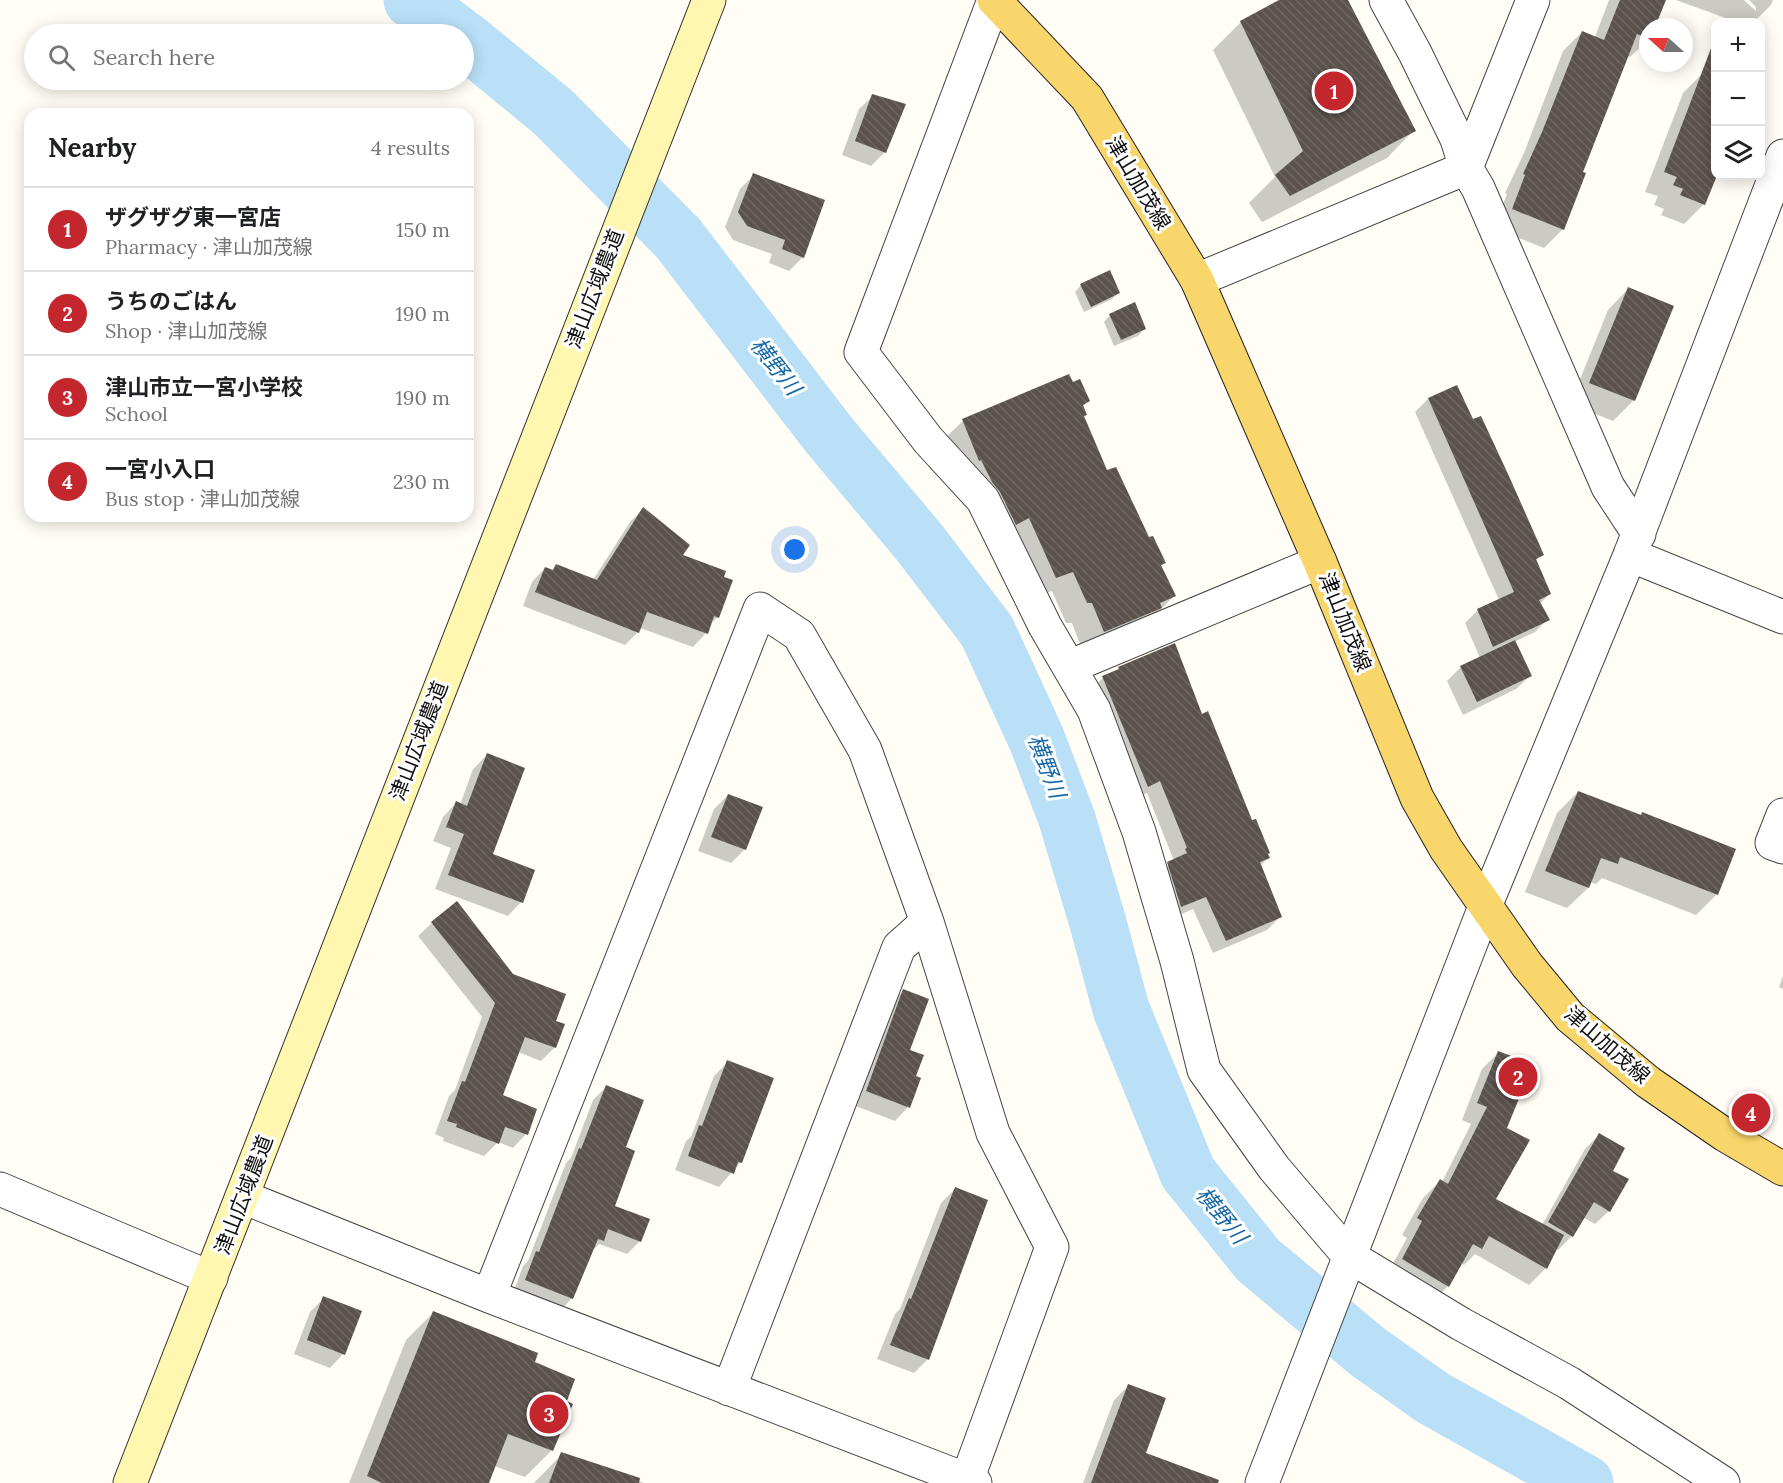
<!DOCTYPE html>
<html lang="en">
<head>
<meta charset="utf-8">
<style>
  :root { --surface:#fff; --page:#f2f2f2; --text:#202124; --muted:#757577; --line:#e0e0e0; --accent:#c4262e }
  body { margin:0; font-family:Lora,"Noto Sans JP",serif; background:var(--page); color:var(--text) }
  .controls { position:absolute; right:18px; top:18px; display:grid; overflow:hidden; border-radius:12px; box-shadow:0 3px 15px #0003 }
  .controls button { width:54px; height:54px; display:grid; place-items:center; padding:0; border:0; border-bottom:2px solid var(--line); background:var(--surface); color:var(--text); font:30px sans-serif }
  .compass { position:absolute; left:1639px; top:18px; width:54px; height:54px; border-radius:50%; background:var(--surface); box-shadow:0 3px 15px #0003; rotate:291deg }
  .you { position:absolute; left:795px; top:550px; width:21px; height:21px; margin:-15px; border:4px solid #fff; border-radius:50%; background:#1a73e8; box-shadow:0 0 0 9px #1a73e833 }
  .badge { display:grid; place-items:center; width:39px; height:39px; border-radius:50%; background:var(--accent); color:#fff; font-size:20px; font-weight:700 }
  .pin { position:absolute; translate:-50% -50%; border:3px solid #fff; box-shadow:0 2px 6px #0006 }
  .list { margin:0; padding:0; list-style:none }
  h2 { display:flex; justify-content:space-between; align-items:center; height:78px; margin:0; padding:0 24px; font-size:26px }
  h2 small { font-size:20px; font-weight:400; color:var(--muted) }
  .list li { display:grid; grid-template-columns:39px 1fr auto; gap:18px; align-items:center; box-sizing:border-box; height:84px; padding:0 24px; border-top:2px solid var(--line) }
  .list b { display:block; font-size:22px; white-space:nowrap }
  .list p { margin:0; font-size:20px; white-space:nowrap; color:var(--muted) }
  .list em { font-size:20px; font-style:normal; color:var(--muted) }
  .icon { flex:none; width:33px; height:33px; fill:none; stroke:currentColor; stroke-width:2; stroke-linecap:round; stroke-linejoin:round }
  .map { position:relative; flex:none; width:1783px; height:1483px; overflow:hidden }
  .search { position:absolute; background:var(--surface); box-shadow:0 3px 15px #0003; left:24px; top:24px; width:450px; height:66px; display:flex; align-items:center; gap:15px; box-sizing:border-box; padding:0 21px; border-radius:33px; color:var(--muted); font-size:22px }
  .panel { position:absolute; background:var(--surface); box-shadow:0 3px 15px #0003; left:24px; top:108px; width:450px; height:414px; border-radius:18px }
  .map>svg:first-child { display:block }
</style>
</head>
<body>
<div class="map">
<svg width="1783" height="1483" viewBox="0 0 1783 1483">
  <defs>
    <pattern id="building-back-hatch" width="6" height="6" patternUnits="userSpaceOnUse" patternTransform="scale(1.5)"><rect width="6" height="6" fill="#5a524d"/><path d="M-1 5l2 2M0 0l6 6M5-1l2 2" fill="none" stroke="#6d6662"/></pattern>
  </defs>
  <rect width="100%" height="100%" fill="#fffdf5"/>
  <path fill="#0003" d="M 1282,0 L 1347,0 L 1414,130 L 1387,158 L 1262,222 L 1249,203 L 1275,177 L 1213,50 L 1241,22 Z
    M 1609,0 L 1664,0 L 1654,27 L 1648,27 L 1648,40 L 1630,57 L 1627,56 L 1581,173 L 1563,229 L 1544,248 L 1494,228 L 1507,194 L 1505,193 L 1524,153 L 1563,51 L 1582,32 L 1595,37 Z
    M 1676,0 L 1744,0 L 1756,11 L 1756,7 L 1749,0 L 1773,0 L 1771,5 L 1754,22 L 1732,22 L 1728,19 Z
    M 1703,73 L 1704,204 L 1684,224 L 1661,215 L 1664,209 L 1654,205 L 1658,196 L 1645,192 L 1683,93 Z
    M 873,96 L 885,152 L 871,166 L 842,155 L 859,109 Z
    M 754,175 L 803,257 L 789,271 L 769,263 L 772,254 L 733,240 L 725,227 L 740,189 Z
    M 1081,285 L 1118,293 L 1112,299 L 1084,312 L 1075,292 Z
    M 1628,289 L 1634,400 L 1613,421 L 1570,404 L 1608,310 Z
    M 1110,315 L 1144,329 L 1138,336 L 1114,346 L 1104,322 Z
    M 1072,384 L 1088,401 L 1082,407 L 1083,416 L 1107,472 L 1164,563 L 1160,566 L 1174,596 L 1153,617 L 1083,652 L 1072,623 L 1066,623 L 1052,591 L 1035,598 L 942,441 L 963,421 Z
    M 1428,399 L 1472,421 L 1542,555 L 1535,561 L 1549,594 L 1540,604 L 1548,619 L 1535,632 L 1514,642 L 1530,676 L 1516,689 L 1463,715 L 1447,681 L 1461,667 L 1480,658 L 1465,623 L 1478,610 L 1499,600 L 1415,412 Z
    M 643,509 L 718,617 L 709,625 L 706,633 L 693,647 L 640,628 L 638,632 L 625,645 L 523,606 L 532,582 L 545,568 L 551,571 L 556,566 L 593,580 L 630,522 Z
    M 1119,668 L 1201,716 L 1268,858 L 1260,866 L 1281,916 L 1267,930 L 1213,953 L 1193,909 L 1168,920 L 1155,877 L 1174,861 L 1147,793 L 1134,799 L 1089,691 L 1103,678 L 1114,673 Z
    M 487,755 L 491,855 L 533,871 L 521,902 L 508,916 L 435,889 L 451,848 L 433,841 L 443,817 L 456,803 L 460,805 L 473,769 Z
    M 1578,792 L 1734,850 L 1717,894 L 1696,915 L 1602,878 L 1596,884 L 1590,882 L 1588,888 L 1567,908 L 1525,892 L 1557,813 Z
    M 728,795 L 745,849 L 731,863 L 698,851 L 714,809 Z
    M 432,923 L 512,975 L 554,1022 L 555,1047 L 541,1061 L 518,1052 L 501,1096 L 536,1110 L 526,1134 L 513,1148 L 498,1142 L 484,1156 L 443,1141 L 444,1138 L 435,1134 L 449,1096 L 455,1090 L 482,1017 L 418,936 Z
    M 1783,976 L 1783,989 L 1779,987 Z
    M 903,991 L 908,1051 L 908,1107 L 895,1121 L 853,1105 L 890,1004 Z
    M 1498,1053 L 1505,1129 L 1494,1200 L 1542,1225 L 1585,1149 L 1599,1135 L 1611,1171 L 1609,1211 L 1595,1224 L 1583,1217 L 1572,1236 L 1558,1250 L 1556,1249 L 1546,1268 L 1529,1285 L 1475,1254 L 1464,1265 L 1461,1263 L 1448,1286 L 1431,1303 L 1386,1276 L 1407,1238 L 1402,1235 L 1423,1198 L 1440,1181 L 1442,1182 L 1471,1124 L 1462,1120 L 1482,1069 Z
    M 728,1062 L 772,1079 L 740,1163 L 719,1187 L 675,1170 L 686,1141 L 691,1137 L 714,1076 Z
    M 606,1087 L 613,1207 L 640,1241 L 627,1254 L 599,1244 L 592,1251 L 572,1298 L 559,1312 L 513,1294 L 523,1266 L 528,1261 L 566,1163 L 571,1158 L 593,1100 Z
    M 955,1189 L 986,1201 L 927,1360 L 914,1373 L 877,1359 L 895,1314 L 900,1309 L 941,1203 Z
    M 324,1298 L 360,1312 L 343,1354 L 330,1368 L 294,1354 L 310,1312 Z
    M 434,1312 L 534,1363 L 552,1450 L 525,1477 L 494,1466 L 487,1483 L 349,1483 L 406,1340 Z
    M 1128,1386 L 1144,1454 L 1190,1483 L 1083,1483 L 1114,1400 Z
    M 562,1454 L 644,1483 L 534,1483 Z"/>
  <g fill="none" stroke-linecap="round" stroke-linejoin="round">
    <path stroke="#b9e0f7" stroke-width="57" d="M 412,0 L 457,34
      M 464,39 L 553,112 L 678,238 L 829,435 L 919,542 L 987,631 L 1037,740 L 1067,819 L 1098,923 L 1121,1009 L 1188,1173 L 1258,1260 L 1368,1352 L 1433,1398 L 1585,1483"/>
  </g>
  <path fill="url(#building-back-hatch)" d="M 1279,0 L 1348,0 L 1416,131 L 1290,196 L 1275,175 L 1303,151 L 1240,21 Z
    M 1620,0 L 1666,0 L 1655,27 L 1648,27 L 1648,38 L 1637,34 L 1583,172 L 1586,173 L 1564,230 L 1512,209 L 1525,175 L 1523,174 L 1542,132 L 1582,31 L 1604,40 Z
    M 1713,43 L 1716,43 L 1716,178 L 1705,205 L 1680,195 L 1683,189 L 1673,185 L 1677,177 L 1664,172 Z
    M 872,94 L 906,104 L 886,153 L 855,141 Z
    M 753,173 L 825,200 L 804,258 L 782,249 L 785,240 L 747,226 L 738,212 Z
    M 1110,270 L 1120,293 L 1091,307 L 1080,284 Z
    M 1628,287 L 1674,306 L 1635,401 L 1589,383 Z
    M 1135,302 L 1146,329 L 1121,340 L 1109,314 Z
    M 1069,374 L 1073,382 L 1080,379 L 1090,401 L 1083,405 L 1087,415 L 1084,416 L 1107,470 L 1116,467 L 1149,537 L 1153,536 L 1166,563 L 1161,565 L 1176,596 L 1160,603 L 1162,608 L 1104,632 L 1092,603 L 1087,603 L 1073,572 L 1056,578 L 1029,518 L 1016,525 L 1000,492 L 992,482 L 981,460 L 979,461 L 962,419 Z
    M 1457,385 L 1473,419 L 1481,416 L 1508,474 L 1544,555 L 1536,559 L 1551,594 L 1539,600 L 1550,620 L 1493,647 L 1477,609 L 1514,592 L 1428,398 Z
    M 643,507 L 690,545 L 683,555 L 726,571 L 724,577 L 733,580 L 719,618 L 714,616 L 708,634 L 647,612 L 639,633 L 535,592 L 545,567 L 553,570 L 556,564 L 597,580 Z
    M 1515,640 L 1532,676 L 1477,702 L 1460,666 Z
    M 1175,643 L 1202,714 L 1208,711 L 1252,820 L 1256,819 L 1270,853 L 1268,854 L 1270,858 L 1260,862 L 1282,917 L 1226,941 L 1206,897 L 1181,907 L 1167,862 L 1187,853 L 1185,849 L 1187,848 L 1160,781 L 1148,787 L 1102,676 L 1119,669 L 1118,667 Z
    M 487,753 L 525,768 L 493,854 L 535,870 L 523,903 L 448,875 L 464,834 L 446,827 L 456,801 L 467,806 Z
    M 1578,791 L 1641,815 L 1642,812 L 1736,849 L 1718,895 L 1620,857 L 1618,864 L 1601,858 L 1589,888 L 1545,871 Z
    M 728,794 L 763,807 L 746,850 L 711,837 Z
    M 457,901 L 513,974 L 566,994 L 556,1021 L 565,1024 L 556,1048 L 525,1037 L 503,1095 L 537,1109 L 528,1135 L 505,1127 L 499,1144 L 456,1127 L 457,1124 L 447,1121 L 462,1081 L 465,1082 L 495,1003 L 431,922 Z
    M 903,989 L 929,999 L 910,1050 L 924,1055 L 916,1076 L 921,1078 L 910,1108 L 866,1091 Z
    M 1498,1051 L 1533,1064 L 1507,1128 L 1530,1140 L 1496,1199 L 1564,1235 L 1547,1269 L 1489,1236 L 1482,1249 L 1473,1244 L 1449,1287 L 1402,1259 L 1422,1221 L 1417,1218 L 1440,1179 L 1448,1184 L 1487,1107 L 1477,1103 Z
    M 727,1060 L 774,1078 L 742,1163 L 738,1162 L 734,1174 L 688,1156 L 699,1125 L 702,1126 Z
    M 606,1085 L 644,1100 L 626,1147 L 635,1151 L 615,1206 L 650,1219 L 641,1242 L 608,1229 L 604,1241 L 598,1239 L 573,1299 L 525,1280 L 536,1251 L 539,1252 L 579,1148 L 581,1149 Z
    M 1599,1133 L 1625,1148 L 1613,1171 L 1629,1179 L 1610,1212 L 1594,1202 L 1573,1237 L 1548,1222 Z
    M 955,1187 L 988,1200 L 929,1360 L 890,1345 L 909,1298 L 911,1299 Z
    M 323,1296 L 362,1311 L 345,1355 L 307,1340 Z
    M 433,1311 L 538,1353 L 535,1362 L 575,1379 L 567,1401 L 573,1404 L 553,1451 L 508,1434 L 489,1483 L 382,1483 L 367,1476 Z
    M 1128,1384 L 1166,1398 L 1146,1453 L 1219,1480 L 1218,1483 L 1091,1483 Z
    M 561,1452 L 640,1478 L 639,1483 L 549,1483 Z"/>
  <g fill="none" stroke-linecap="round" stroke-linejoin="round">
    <g stroke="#444" stroke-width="35">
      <path id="street" d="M 994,0 L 861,352 L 928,440 L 983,500 L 1045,626 L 1094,710 L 1139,832 L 1177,961 L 1204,1070 L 1274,1168 L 1349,1256 L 1461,1324 L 1569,1383 L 1723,1483
        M 1386,0 L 1415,53 L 1457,139 L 1466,168 L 1478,188 L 1608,487 L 1639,534
        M 1197,280 L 1466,168 L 1533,0
        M 1630,555 L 1783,617
        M 1069,667 L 1320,562
        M 1783,815 L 1772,843 L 1783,847
        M 0,1189 L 211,1278
        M 243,1197 L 489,1296 L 975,1483
        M 489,1296 L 760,609 L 799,635 L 865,750 L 927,922 L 993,1133 L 1052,1247 L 967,1480
        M 729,1389 L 899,947 L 927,922
        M 1262,1483 L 1486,904 L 1630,555 L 1783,156"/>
    </g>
    <g stroke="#333" stroke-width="35">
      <path id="secondary" d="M 130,1483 L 709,0"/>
    </g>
    <g stroke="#222" stroke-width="35">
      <path id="primary" d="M 994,0 L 1087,98 L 1197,280 L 1320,562 L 1417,798 L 1446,849 L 1527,965 L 1570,1017 L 1648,1082 L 1725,1135 L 1783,1169"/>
    </g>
    <use href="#street" stroke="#fff" stroke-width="33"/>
    <use href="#secondary" stroke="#fff6b0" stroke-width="33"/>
    <use href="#primary" stroke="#f9d66b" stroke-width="33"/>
  </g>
  <g text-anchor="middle" stroke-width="6" stroke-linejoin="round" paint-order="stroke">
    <g font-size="21" fill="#111" stroke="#fff">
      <text transform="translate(1138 183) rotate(59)" y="7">津山加茂線</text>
      <text transform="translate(595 289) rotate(-69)" y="7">津山広域農道</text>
      <text transform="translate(1345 622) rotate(68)" y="7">津山加茂線</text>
      <text transform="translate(419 741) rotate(-69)" y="7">津山広域農道</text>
      <text transform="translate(1607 1045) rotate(41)" y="7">津山加茂線</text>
      <text transform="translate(244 1195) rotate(-69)" y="7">津山広域農道</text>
    </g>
    <g font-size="22" font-style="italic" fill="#1768a6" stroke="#fff">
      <text transform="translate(776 366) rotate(52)" y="8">横野川</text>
      <text transform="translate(1047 766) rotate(69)" y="8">横野川</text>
      <text transform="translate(1222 1215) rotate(51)" y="8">横野川</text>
    </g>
  </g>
</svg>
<div class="controls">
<button>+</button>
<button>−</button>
<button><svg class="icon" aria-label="layers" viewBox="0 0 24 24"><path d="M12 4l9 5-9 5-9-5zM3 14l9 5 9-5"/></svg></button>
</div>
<svg class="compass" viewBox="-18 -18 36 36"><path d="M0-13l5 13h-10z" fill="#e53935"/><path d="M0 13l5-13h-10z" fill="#757577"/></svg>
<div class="you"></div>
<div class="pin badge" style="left:1334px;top:91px">1</div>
<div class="pin badge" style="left:1518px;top:1077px">2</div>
<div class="pin badge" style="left:549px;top:1414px">3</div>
<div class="pin badge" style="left:1751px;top:1113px">4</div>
<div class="search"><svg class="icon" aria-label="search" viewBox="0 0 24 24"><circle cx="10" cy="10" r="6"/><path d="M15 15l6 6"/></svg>Search here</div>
<section class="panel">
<h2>Nearby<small>4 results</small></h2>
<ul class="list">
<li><span class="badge">1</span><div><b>ザグザグ東一宮店</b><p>Pharmacy · 津山加茂線</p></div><em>150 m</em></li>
<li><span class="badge">2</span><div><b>うちのごはん</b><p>Shop · 津山加茂線</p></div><em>190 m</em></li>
<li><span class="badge">3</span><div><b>津山市立一宮小学校</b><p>School</p></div><em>190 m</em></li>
<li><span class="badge">4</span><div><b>一宮小入口</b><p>Bus stop · 津山加茂線</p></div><em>230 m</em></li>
</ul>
</section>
</div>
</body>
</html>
